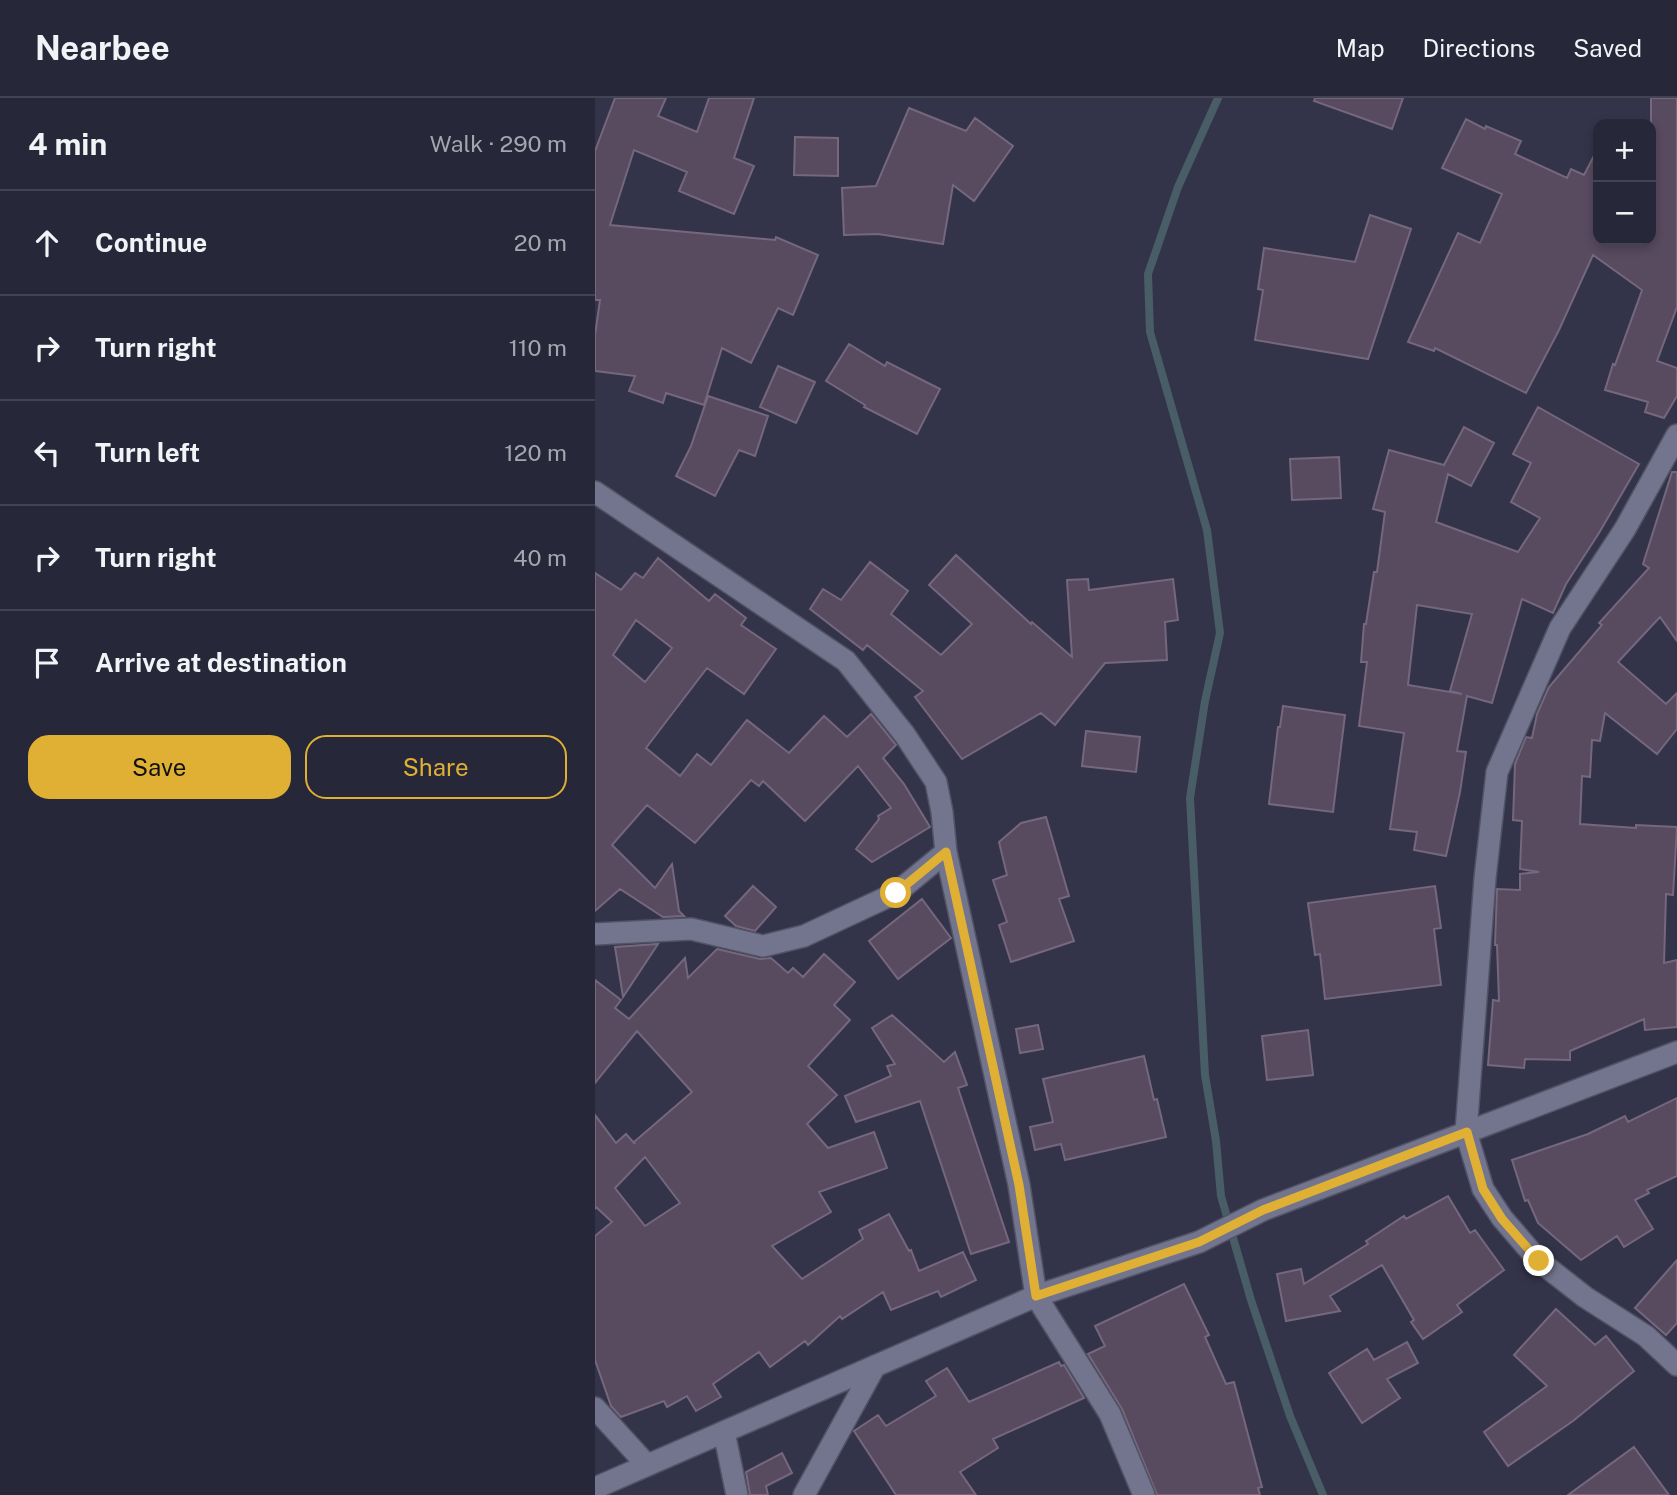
<!DOCTYPE html>
<html lang="en">
<head>
<meta charset="utf-8">
<style>
  :root { --surface:#262738; --page:#323343; --text:#f1f3f6; --muted:#a4a5ae; --line:#424453; --accent:#e0b034 }
  body { margin:0; font-family:"Public Sans",sans-serif; background:var(--page); color:var(--text) }
  .controls { position:absolute; right:21px; top:21px; display:grid; overflow:hidden; border-radius:14px; box-shadow:0 4px 10px #0003 }
  .controls button { width:63px; height:63px; display:grid; place-items:center; padding:0; border:0; border-bottom:2px solid var(--line); background:var(--surface); color:var(--text); font:35px sans-serif }
  .stop { position:absolute; width:21px; height:21px; margin:-16px; border:5px solid #e0b034; border-radius:50%; background:#fff }
  .stop.end { background:#e0b034; border-color:#fff; box-shadow:0 2px 7px #0008 }
  .list { margin:0; padding:0; list-style:none }
  h2 { display:flex; justify-content:space-between; align-items:center; height:91px; margin:0; padding:0 28px; font-size:30px }
  h2 small { font-size:23px; font-weight:400; color:var(--muted) }
  .list li { display:grid; grid-template-columns:46px 1fr auto; gap:21px; align-items:center; box-sizing:border-box; height:105px; padding:0 28px; border-top:2px solid var(--line) }
  .list b { display:block; font-size:26px; white-space:nowrap }
  .list em { font-size:23px; font-style:normal; color:var(--muted) }
  .actions { display:flex; gap:14px; padding:21px 28px }
  .actions a { flex:1; padding:16px 0; border:2px solid var(--accent); border-radius:21px; text-align:center; font-size:24px; color:var(--accent) }
  .actions .main { background:var(--accent); color:#111 }
  .icon { flex:none; width:38px; height:38px; fill:none; stroke:currentColor; stroke-width:2; stroke-linecap:round; stroke-linejoin:round }
  .map { position:relative; flex:none; width:1082px; height:1397px; overflow:hidden }
  header { display:flex; align-items:center; gap:42px; box-sizing:border-box; height:98px; padding:0 35px; background:var(--surface); border-bottom:2px solid var(--line) }
  header strong { font-size:33px }
  nav { display:flex; gap:38px; margin-inline-start:auto; font-size:24px }
  main { display:flex }
  aside { flex:1; background:var(--surface) }
  .map>svg:first-child { display:block }
</style>
</head>
<body>
<header>
<strong>Nearbee</strong>
<nav><a>Map</a><a>Directions</a><a>Saved</a></nav>
</header>
<main>
<aside>
<h2>4 min<small>Walk · 290 m</small></h2>
<ul class="list">
<li><svg class="icon" aria-label="ahead" viewBox="0 0 24 24"><path d="M12 20V5M6 11l6-6 6 6"/></svg><div><b>Continue</b></div><em>20 m</em></li>
<li><svg class="icon" aria-label="right" viewBox="0 0 24 24"><path d="M7 20v-9h11M14 6l5 5-5 5"/></svg><div><b>Turn right</b></div><em>110 m</em></li>
<li><svg class="icon" aria-label="left" viewBox="0 0 24 24"><path d="M17 20v-9H6M10 6l-5 5 5 5"/></svg><div><b>Turn left</b></div><em>120 m</em></li>
<li><svg class="icon" aria-label="right" viewBox="0 0 24 24"><path d="M7 20v-9h11M14 6l5 5-5 5"/></svg><div><b>Turn right</b></div><em>40 m</em></li>
<li><svg class="icon" aria-label="arrive" viewBox="0 0 24 24"><path d="M6 21V4h12l-3 4 3 4H6"/></svg><div><b>Arrive at destination</b></div></li>
</ul>
<div class="actions"><a class="main">Save</a><a>Share</a></div>
</aside>
<div class="map">
<svg width="1082" height="1397" viewBox="0 0 1082 1397">
  <rect width="100%" height="100%" fill="#33344a"/>
  <g fill="none" stroke-linecap="round" stroke-linejoin="round">
    <path stroke="#485d66" stroke-width="8" d="M 623,0 L 583,89 L 553,176 L 555,234 L 612,432 L 625,535 L 610,603 L 595,700 L 610,977 L 621,1043 L 626,1098 L 656,1202 L 695,1318 L 728,1397"/>
  </g>
  <path fill="#584a5f" stroke="#75677d" stroke-width="2" fill-rule="evenodd" d="M 20,0 L 71,0 L 63,18 L 102,34 L 114,0 L 159,0 L 139,60 L 159,68 L 139,116 L 84,93 L 92,74 L 39,52 L 15,127 L 180,142 L 181,139 L 223,157 L 198,217 L 183,210 L 156,265 L 127,250 L 109,307 L 71,295 L 68,305 L 34,293 L 40,278 L 0,273 L 0,237 L 5,202 L 0,202 L 0,53 Z
    M 720,0 L 808,0 L 797,31 L 719,3 Z
    M 1056,0 L 1082,0 L 1082,209 L 1062,263 L 1082,270 L 1082,298 L 1069,320 L 1050,314 L 1053,304 L 1010,292 L 1018,266 L 1020,267 L 1047,192 L 998,157 L 964,232 L 931,295 L 840,250 L 839,253 L 813,244 L 863,135 L 885,145 L 907,96 L 847,70 L 871,21 L 890,31 L 891,28 L 926,43 L 920,56 L 972,80 L 976,71 L 989,77 L 1003,50 L 1003,142 L 1056,142 Z
    M 314,10 L 371,33 L 380,20 L 418,48 L 379,103 L 358,87 L 348,146 L 283,136 L 249,137 L 247,90 L 281,88 Z
    M 200,39 L 243,40 L 243,78 L 199,77 Z
    M 775,117 L 816,131 L 773,261 L 660,242 L 668,192 L 663,191 L 669,150 L 760,164 Z
    M 254,246 L 290,268 L 292,264 L 345,291 L 322,336 L 269,309 L 270,307 L 231,283 Z
    M 183,268 L 220,284 L 201,325 L 165,309 Z
    M 113,298 L 173,318 L 160,358 L 144,352 L 120,398 L 81,378 L 96,348 Z
    M 943,309 L 1044,366 L 1004,435 L 971,486 L 958,515 L 927,501 L 897,605 L 872,598 L 862,653 L 871,654 L 865,694 L 851,758 L 819,752 L 822,734 L 795,731 L 809,635 L 764,628 L 772,564 L 766,564 L 769,526 L 771,526 L 779,474 L 782,474 L 790,414 L 778,411 L 794,352 L 849,367 L 869,329 L 899,345 L 876,388 L 853,376 L 841,424 L 923,454 L 945,420 L 916,404 L 936,365 L 918,356 ZM 822,507 L 877,516 L 855,593 L 867,596 L 813,587 Z
    M 744,359 L 746,400 L 697,402 L 695,361 Z
    M 1077,374 L 1082,374 L 1082,543 L 1065,519 L 1023,564 L 1071,606 L 1082,595 L 1082,631 L 1062,656 L 1010,615 L 1005,643 L 997,642 L 995,679 L 987,678 L 985,726 L 1041,730 L 1041,727 L 1082,729 L 1078,797 L 1071,796 L 1069,865 L 1082,862 L 1082,929 L 1050,932 L 1049,921 L 975,953 L 975,962 L 930,961 L 929,970 L 893,967 L 898,902 L 904,903 L 902,847 L 900,847 L 902,791 L 925,792 L 925,776 L 944,774 L 925,771 L 927,723 L 918,722 L 920,666 L 931,639 L 937,640 L 942,616 L 954,589 L 1007,527 L 1004,525 L 1054,470 L 1048,466 Z
    M 361,457 L 436,526 L 437,524 L 477,559 L 472,482 L 493,481 L 494,492 L 578,481 L 583,522 L 570,524 L 572,562 L 510,565 L 460,627 L 446,615 L 367,661 L 320,599 L 328,593 L 272,547 L 268,552 L 215,511 L 228,491 L 246,502 L 275,464 L 313,493 L 296,516 L 346,557 L 377,526 L 334,487 Z
    M 63,460 L 114,503 L 120,496 L 151,520 L 146,527 L 181,551 L 149,596 L 112,570 L 51,650 L 85,678 L 102,656 L 116,667 L 152,622 L 194,655 L 229,618 L 252,639 L 276,616 L 301,647 L 288,660 L 309,686 L 335,729 L 277,764 L 261,751 L 284,721 L 283,718 L 296,710 L 263,668 L 210,723 L 168,683 L 164,688 L 156,682 L 100,745 L 52,707 L 17,747 L 60,790 L 77,766 L 84,813 L 89,818 L 68,819 L 25,791 L 0,813 L 0,475 L 26,492 L 40,475 L 48,480 ZM 41,522 L 77,550 L 50,584 L 18,557 Z
    M 688,608 L 750,617 L 738,714 L 674,706 L 683,629 L 685,629 Z
    M 491,633 L 545,639 L 541,674 L 487,668 Z
    M 451,719 L 474,798 L 464,801 L 479,843 L 416,864 L 404,827 L 412,824 L 398,782 L 412,777 L 404,744 L 426,725 Z
    M 158,788 L 181,809 L 160,833 L 141,828 L 130,818 Z
    M 840,788 L 846,830 L 839,831 L 846,887 L 730,901 L 725,856 L 720,857 L 713,805 Z
    M 327,801 L 356,840 L 303,881 L 274,843 Z
    M 63,846 L 28,899 L 20,849 Z
    M 122,851 L 165,861 L 176,860 L 193,875 L 198,870 L 208,879 L 229,856 L 260,884 L 239,907 L 255,922 L 213,968 L 242,997 L 212,1026 L 233,1050 L 279,1034 L 292,1070 L 224,1094 L 236,1114 L 177,1148 L 207,1181 L 268,1141 L 264,1132 L 294,1116 L 314,1153 L 316,1152 L 324,1173 L 368,1154 L 381,1182 L 346,1199 L 343,1193 L 296,1212 L 288,1194 L 247,1221 L 245,1218 L 213,1247 L 210,1243 L 175,1269 L 164,1254 L 118,1286 L 126,1299 L 101,1313 L 92,1298 L 72,1309 L 69,1303 L 26,1319 L 16,1308 L 0,1262 L 0,1138 L 17,1124 L 1,1109 L 0,1111 L 0,1017 L 21,1045 L 31,1036 L 40,1046 L 39,1044 L 97,994 L 42,933 L 0,985 L 0,882 L 26,902 L 20,910 L 34,921 L 90,860 L 93,880 ZM 50,1059 L 85,1105 L 50,1128 L 20,1090 Z
    M 297,917 L 349,964 L 360,954 L 372,987 L 363,990 L 414,1144 L 376,1156 L 325,1003 L 261,1024 L 250,998 L 296,978 L 292,968 L 300,966 L 277,930 Z
    M 443,927 L 448,951 L 425,955 L 421,931 Z
    M 713,932 L 718,977 L 672,982 L 667,938 Z
    M 549,958 L 559,1002 L 562,1001 L 571,1039 L 470,1062 L 466,1046 L 440,1052 L 435,1029 L 458,1024 L 448,981 Z
    M 1082,1000 L 1082,1078 L 1052,1092 L 1054,1095 L 1040,1102 L 1058,1131 L 1029,1149 L 1022,1138 L 986,1162 L 943,1125 L 933,1102 L 930,1103 L 917,1062 L 993,1036 L 1030,1018 L 1033,1024 Z
    M 853,1098 L 875,1135 L 880,1132 L 909,1172 L 862,1207 L 867,1214 L 828,1241 L 816,1224 L 819,1222 L 787,1167 L 735,1198 L 745,1213 L 691,1223 L 682,1176 L 706,1171 L 709,1186 L 773,1146 L 771,1143 L 809,1118 L 811,1121 Z
    M 1082,1162 L 1082,1225 L 1071,1237 L 1040,1210 Z
    M 589,1186 L 614,1237 L 610,1239 L 631,1286 L 639,1284 L 667,1389 L 663,1390 L 665,1397 L 562,1397 L 527,1311 L 493,1256 L 510,1248 L 500,1228 Z
    M 961,1211 L 1000,1247 L 1011,1238 L 1039,1273 L 978,1323 L 913,1368 L 889,1334 L 952,1288 L 919,1257 Z
    M 812,1244 L 823,1265 L 792,1281 L 805,1300 L 767,1325 L 734,1275 L 772,1251 L 779,1262 Z
    M 464,1264 L 466,1268 L 469,1267 L 489,1300 L 398,1341 L 403,1350 L 365,1374 L 381,1397 L 301,1397 L 259,1333 L 283,1317 L 291,1328 L 341,1298 L 331,1283 L 352,1270 L 374,1304 Z
    M 1039,1349 L 1074,1397 L 973,1397 Z
    M 187,1355 L 197,1375 L 171,1388 L 173,1397 L 155,1397 L 151,1374 Z"/>
  <g fill="none" stroke-linecap="round" stroke-linejoin="round">
    <g stroke="#515264" stroke-width="24">
      <path id="street" d="M 1082,337 L 1030,431 L 965,530 L 902,674 L 890,780 L 871,1034 L 888,1091 L 907,1120 L 944,1163 L 990,1199 L 1051,1238 L 1082,1267
        M 0,394 L 251,563 L 310,637 L 341,684 L 347,714 L 351,754 L 424,1087 L 441,1198 L 515,1316 L 549,1397
        M 0,836 L 96,831 L 168,848 L 209,838 L 301,795 L 351,754
        M 0,1310 L 52,1367
        M 129,1334 L 142,1397
        M 209,1397 L 280,1268"/>
    </g>
    <g stroke="#515264" stroke-width="24">
      <path id="secondary" d="M 0,1390 L 441,1198 L 604,1144 L 668,1112 L 1082,954"/>
    </g>
    <use href="#street" stroke="#73758e" stroke-width="21"/>
    <use href="#secondary" stroke="#73758e" stroke-width="21"/>
  </g>
  <g fill="none" stroke-linecap="round" stroke-linejoin="round">
    <path stroke="#e0b034" stroke-width="9" d="M 301,795 L 351,754 L 424,1087 L 441,1198 L 604,1144 L 668,1112 L 872,1034 L 888,1091 L 907,1121 L 944,1163"/>
  </g>
</svg>
<div class="controls">
<button>+</button>
<button>−</button>
</div>
<div class="stop" style="left:301px;top:795px"></div>
<div class="stop end" style="left:944px;top:1163px"></div>
</div>
</main>
</body>
</html>
